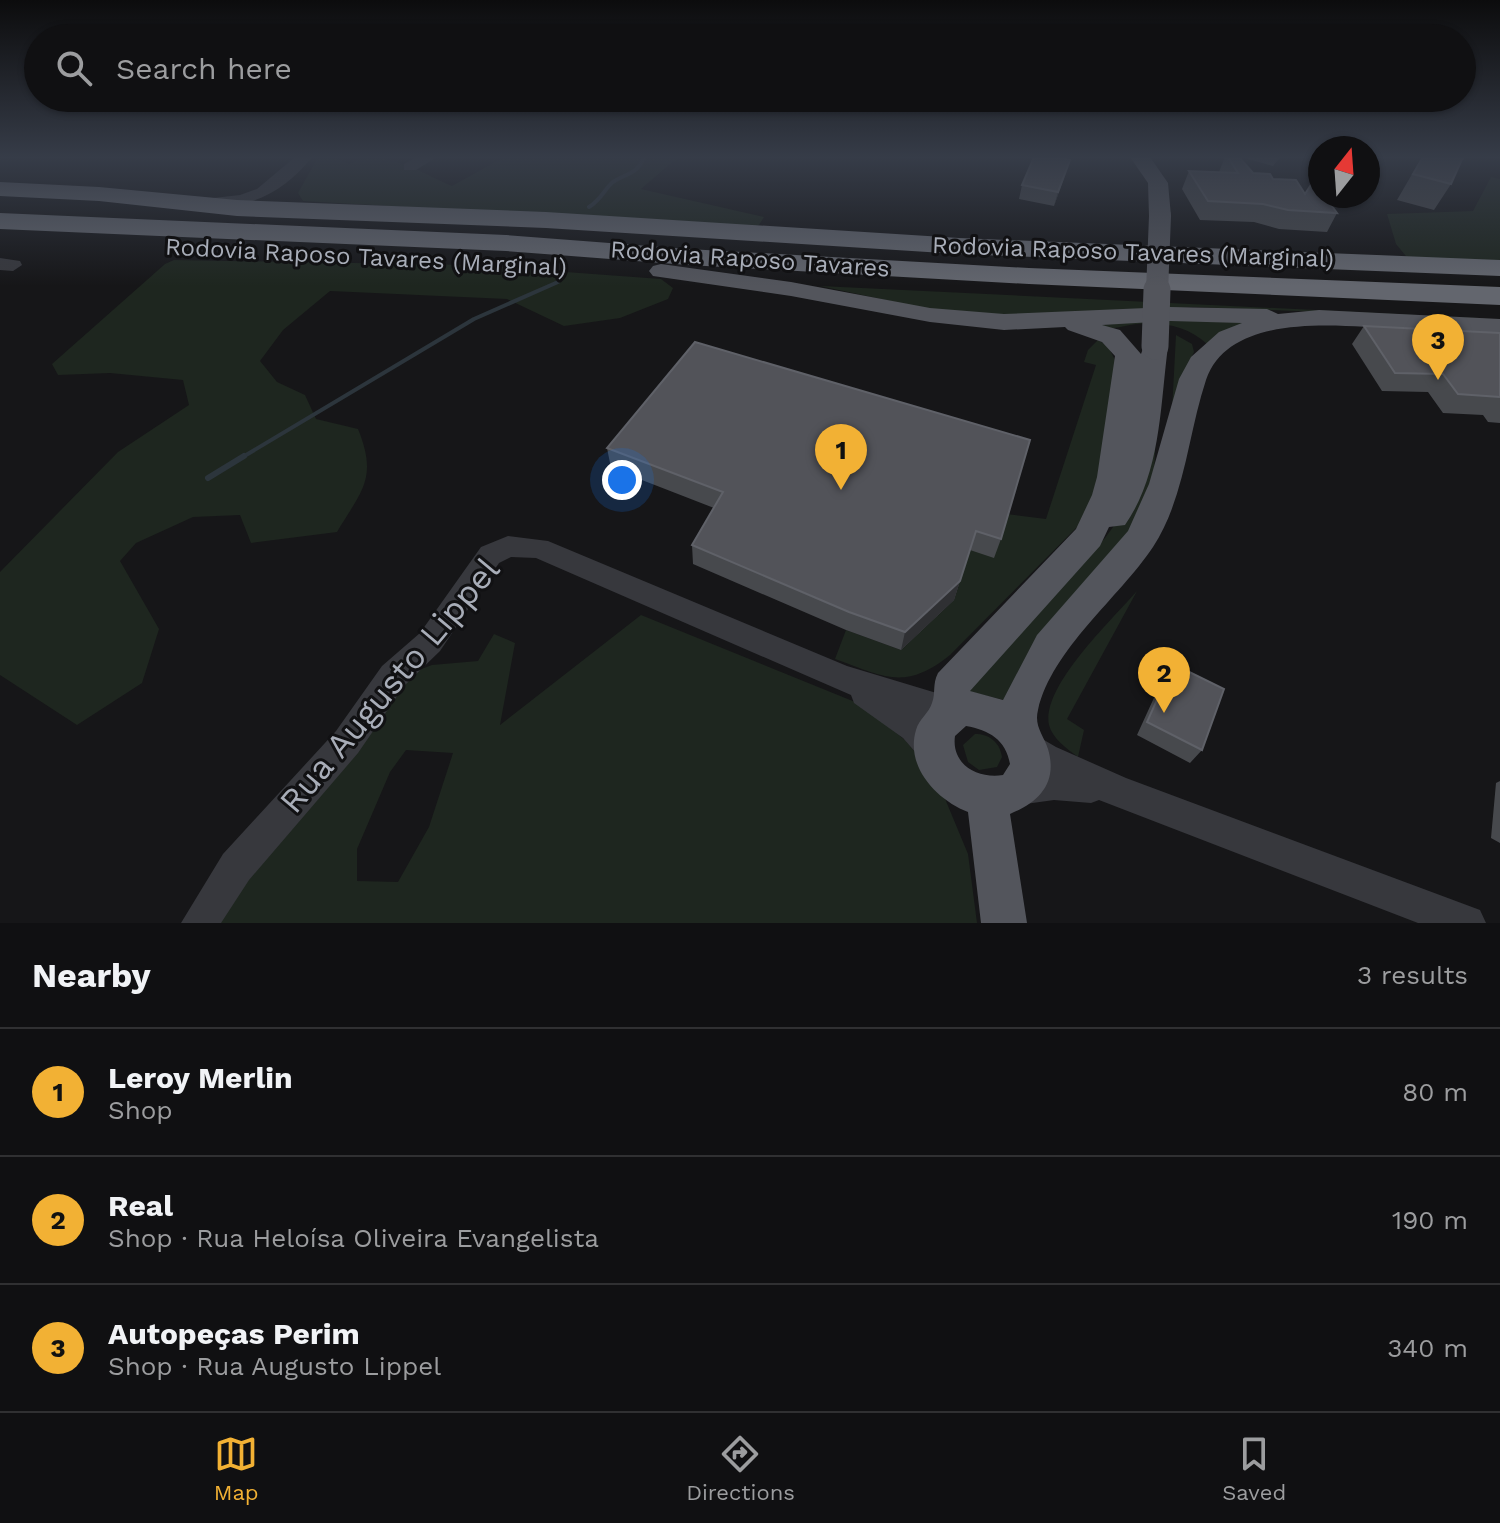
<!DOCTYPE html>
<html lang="en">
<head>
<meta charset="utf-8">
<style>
  :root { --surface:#101012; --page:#19191b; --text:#f1f3f6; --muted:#9c9d9f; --line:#303032; --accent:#f2b134 }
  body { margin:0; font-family:"Work Sans",sans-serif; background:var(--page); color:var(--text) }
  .compass { position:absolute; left:1308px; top:136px; width:72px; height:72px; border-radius:50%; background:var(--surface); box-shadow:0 2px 6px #0004; rotate:17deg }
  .you { position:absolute; left:622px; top:480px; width:28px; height:28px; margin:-20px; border:6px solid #fff; border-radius:50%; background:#1a73e8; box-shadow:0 0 0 12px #1a73e833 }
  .badge { display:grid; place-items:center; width:52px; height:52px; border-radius:50%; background:var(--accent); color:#111; font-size:26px; font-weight:700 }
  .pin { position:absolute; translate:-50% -66px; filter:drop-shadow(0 2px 4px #0008) }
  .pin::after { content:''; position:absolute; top:42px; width:28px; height:24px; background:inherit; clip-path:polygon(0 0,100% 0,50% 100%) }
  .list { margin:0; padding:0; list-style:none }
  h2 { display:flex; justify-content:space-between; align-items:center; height:104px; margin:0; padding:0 32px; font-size:34px }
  h2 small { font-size:26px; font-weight:400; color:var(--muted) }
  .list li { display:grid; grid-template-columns:52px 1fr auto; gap:24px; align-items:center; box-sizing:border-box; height:128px; padding:0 32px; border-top:2px solid var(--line) }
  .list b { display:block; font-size:30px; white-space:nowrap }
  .list p { margin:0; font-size:26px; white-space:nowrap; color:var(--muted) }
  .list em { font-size:26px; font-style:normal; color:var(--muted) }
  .icon { flex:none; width:44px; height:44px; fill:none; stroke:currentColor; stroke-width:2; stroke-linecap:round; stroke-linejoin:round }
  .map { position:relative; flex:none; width:1500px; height:923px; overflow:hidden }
  .search { position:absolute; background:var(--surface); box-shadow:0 2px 6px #0004; left:24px; right:24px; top:24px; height:88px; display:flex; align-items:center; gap:20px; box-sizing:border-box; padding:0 28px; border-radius:44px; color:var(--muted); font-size:30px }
  .sheet { height:488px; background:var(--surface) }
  nav { display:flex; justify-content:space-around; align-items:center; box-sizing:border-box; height:112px; border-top:2px solid var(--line); background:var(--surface); font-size:22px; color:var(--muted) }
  nav a { display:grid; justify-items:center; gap:4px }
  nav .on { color:var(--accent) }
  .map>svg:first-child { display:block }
</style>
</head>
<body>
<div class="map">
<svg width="1500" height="923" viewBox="0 0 1500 923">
  <rect width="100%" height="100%" fill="#161618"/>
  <path fill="#1e261f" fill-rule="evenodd" d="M 318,157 L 334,157 L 349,164 C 384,147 419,172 452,186 L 504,157 L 678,157 L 641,189 L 764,217 L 759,225 L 753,227 L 303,201 L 298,193 Z
    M 1491,177 L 1500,179 L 1500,265 L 1410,261 L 1396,244 L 1387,214 L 1473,211 Z
    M 174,260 L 471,265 L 661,279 L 673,288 L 668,299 L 620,318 L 564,326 L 507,299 L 330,291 L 283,330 L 260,361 L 277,382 L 305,395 L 316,419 L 358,429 C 378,478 362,490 337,532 L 251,543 L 240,515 L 193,517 L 136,543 L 120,561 L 159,629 L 142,683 L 77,725 L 0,675 L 0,572 L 118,452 L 189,405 L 183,380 L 110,373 L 58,375 L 52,364 L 165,264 Z
    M 820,286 L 1500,319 L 1192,307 L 1050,316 L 942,312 Z
    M 1143,320 L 1246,322 L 1207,344 C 1187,325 1157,320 1130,325 C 1119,327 1110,331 1099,325 Z
    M 1176,335 L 1192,344 L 1194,352 L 1187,366 L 1171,429 Z
    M 1098,340 L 1108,346 L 1116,362 L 1094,504 L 1085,519 L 950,655 C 905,691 885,677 835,659 L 846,630 L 901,650 L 954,600 L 970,550 L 1007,514 L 1046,519 L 1096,365 L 1084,362 L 1088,350 Z
    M 1156,426 L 1154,478 L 1138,525 L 1004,700 L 963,690 L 1105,538 L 1135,497 Z
    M 1137,591 L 1067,719 L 1084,730 L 1078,757 C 1067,749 1052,738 1049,725 C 1041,686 1113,619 1137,591 Z
    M 641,615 L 860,704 L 905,740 L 936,777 L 968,854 L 977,923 L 213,923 L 408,674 L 432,665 L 478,661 L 494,634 L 515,643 L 500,725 ZM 406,750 L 453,753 L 429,827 L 398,882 L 357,881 L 357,849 L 390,772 Z
    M 975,734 C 989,734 1000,742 1002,757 L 997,767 L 979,770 L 968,762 L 963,745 Z"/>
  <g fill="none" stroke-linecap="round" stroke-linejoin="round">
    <path stroke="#2c353c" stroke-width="4" d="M 589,207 C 602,199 605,188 613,182 C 626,173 637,175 644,157
      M 241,458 L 474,319 L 558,282"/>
    <path stroke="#2c353c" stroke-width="6" d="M 208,478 L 244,456"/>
    <path fill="#37383d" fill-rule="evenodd" d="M 295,157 L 312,157 C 289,186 262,203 225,207 C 216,208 209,209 202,203 L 204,199 L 240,195 L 257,189 Z
      M 417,157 L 437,157 L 416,170 L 404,170 L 404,164 Z
      M 0,258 L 20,261 L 22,265 L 13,271 L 0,270 Z
      M 508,536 L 548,541 L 847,666 L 963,701 L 968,711 L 963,721 L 952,725 L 926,718 L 945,739 L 950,750 L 945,761 L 934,765 L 923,761 L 903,738 L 854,703 L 851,695 L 536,558 L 511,557 L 499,563 L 440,651 L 404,686 L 358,753 L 249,880 L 221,923 L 181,923 L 223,854 L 336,731 L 382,666 L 420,633 L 481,547 Z
      M 1027,730 L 1056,747 L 1126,778 L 1480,910 L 1486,923 L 1418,923 L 1099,800 L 1091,803 L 1054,800 L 1018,805 L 1006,800 L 1001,788 L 1006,776 L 1033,769 L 1016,756 L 1011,745 L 1016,734 Z"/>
    <path fill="#53555c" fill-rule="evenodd" d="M 1130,157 L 1150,157 L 1168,183 L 1171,216 L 1168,221 L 1160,222 L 1149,216 L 1148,183 Z
      M 661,264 L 791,282 L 930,308 L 1004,314 L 1170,307 L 1267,309 L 1278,314 L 1319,310 L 1500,319 L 1500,335 C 1466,333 1431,331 1397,329 C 1341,326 1230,311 1206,380 C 1188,434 1185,498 1153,547 C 1119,598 1052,649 1038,710 C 1034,726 1043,734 1048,749 C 1058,783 1039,802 1010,814 L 1027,923 L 981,923 L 968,812 C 937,800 905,767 916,730 C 919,719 929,713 932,703 C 936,693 932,685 938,673 L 1076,529 L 1092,495 L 1097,477 L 1115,356 L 1102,342 L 1068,330 L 1065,327 L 1004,330 L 930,322 L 791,296 L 653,276 L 649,271 L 653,266 ZM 1170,321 L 1242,323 L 1219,332 L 1191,357 L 1179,379 L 1149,484 L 1128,531 L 1037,635 L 1003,700 L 970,691 L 1100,546 L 1109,527 L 1125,525 C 1161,473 1160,407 1168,346 L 1164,340 L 1146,340 L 1141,354 L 1120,330 L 1102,325 ZM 966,726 C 989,730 1006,740 1010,764 L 1003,775 C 978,779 951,765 955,736 Z"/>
    <path fill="#63666e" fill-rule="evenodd" d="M 0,182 L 99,187 L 237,200 L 546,212 L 959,238 L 1500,260 L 1500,276 L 959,254 L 546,228 L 237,216 L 99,201 L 0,196 Z
      M 0,213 L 506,235 L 688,249 L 1029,268 L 1500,287 L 1500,305 L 1029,284 L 688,265 L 506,251 L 0,229 Z"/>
    <path stroke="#53555c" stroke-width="22" d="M 1157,292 L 1160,216"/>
    <path stroke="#53555c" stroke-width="27" d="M 1155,346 L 1157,290"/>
  </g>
  <path fill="#47494d" d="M 1225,157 L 1239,157 L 1253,173 L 1273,179 L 1305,194 L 1337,213 L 1327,232 L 1279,229 L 1254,222 L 1200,220 L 1182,189 L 1189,171 L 1219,172 Z
    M 1241,157 L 1280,157 L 1273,166 Z
    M 1422,157 L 1465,157 L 1458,168 L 1451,184 L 1434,210 L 1397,200 Z
    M 1070,160 L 1054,206 L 1019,199 L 1022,185 Z
    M 1320,167 L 1320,179 L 1314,177 Z
    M 1364,326 L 1500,333 L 1500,423 L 1488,422 L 1483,415 L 1443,413 L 1428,392 L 1382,391 L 1352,344 Z
    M 695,342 L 1001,539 L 994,558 L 970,550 L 954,600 L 901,650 L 846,630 L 693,564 L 692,545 L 714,508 L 611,468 L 607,448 Z
    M 1173,664 L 1202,750 L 1190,763 L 1137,735 L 1163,678 Z
    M 1500,781 L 1500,843 L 1491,838 L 1496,783 Z"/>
  <path fill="#2f3033" d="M 1070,160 L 1066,173 L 1054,206 L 1058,192 Z
    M 960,581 L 954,600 L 901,650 L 905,632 Z"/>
  <path fill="#525359" stroke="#5f6168" stroke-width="2" d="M 1034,157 L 1055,157 L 1070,160 L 1058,192 L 1022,185 Z
    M 1228,157 L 1239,157 L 1253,173 L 1270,174 L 1273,179 L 1296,180 L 1305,194 L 1314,180 L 1320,188 L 1320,196 L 1325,196 L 1337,213 L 1288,210 L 1263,204 L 1208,201 L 1189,171 L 1238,173 Z
    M 1423,157 L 1463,157 L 1451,184 L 1413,174 Z
    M 1364,326 L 1500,333 L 1500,397 L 1458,394 L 1443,374 L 1395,373 Z
    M 695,342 L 1030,440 L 1001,539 L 976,531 L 960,581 L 905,632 L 849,612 L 692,545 L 723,492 L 607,448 Z
    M 1173,664 L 1224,689 L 1202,750 L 1147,722 Z"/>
  <linearGradient id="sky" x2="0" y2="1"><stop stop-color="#0c0c0d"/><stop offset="0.55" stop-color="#363c48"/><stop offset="1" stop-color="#363c48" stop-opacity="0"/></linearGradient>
  <rect width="1500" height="286" fill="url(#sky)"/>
  <g text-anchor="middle" stroke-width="6" stroke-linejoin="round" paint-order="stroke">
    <g font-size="24" fill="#a8adb8" stroke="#111113">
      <text transform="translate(1133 252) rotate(2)" y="8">Rodovia Raposo Tavares (Marginal)</text>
      <text transform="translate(366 257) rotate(3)" y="8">Rodovia Raposo Tavares (Marginal)</text>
      <text transform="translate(750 259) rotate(4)" y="8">Rodovia Raposo Tavares</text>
    </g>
    <g font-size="34" fill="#a8adb8" stroke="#111113">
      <text transform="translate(389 685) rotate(-50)" y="12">Rua Augusto Lippel</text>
    </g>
  </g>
</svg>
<svg class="compass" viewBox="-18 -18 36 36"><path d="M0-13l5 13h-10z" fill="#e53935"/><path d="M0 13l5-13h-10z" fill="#9c9d9f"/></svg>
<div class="you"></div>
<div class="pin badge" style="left:841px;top:490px">1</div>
<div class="pin badge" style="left:1164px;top:713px">2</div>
<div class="pin badge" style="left:1438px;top:380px">3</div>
<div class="search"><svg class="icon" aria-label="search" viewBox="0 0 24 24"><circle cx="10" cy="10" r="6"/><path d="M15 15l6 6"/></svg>Search here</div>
</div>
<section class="sheet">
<h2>Nearby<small>3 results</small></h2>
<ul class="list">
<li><span class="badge">1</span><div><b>Leroy Merlin</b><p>Shop</p></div><em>80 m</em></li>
<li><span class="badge">2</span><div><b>Real</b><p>Shop · Rua Heloísa Oliveira Evangelista</p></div><em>190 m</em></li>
<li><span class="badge">3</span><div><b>Autopeças Perim</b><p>Shop · Rua Augusto Lippel</p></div><em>340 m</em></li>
</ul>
</section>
<nav>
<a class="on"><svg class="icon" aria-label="map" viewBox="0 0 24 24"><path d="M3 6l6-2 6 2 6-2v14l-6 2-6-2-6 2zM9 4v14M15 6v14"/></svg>Map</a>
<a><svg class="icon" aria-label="directions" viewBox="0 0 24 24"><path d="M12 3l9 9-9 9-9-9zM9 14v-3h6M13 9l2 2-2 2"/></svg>Directions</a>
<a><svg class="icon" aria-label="saved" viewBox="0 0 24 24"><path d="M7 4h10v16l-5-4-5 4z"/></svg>Saved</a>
</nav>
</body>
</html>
